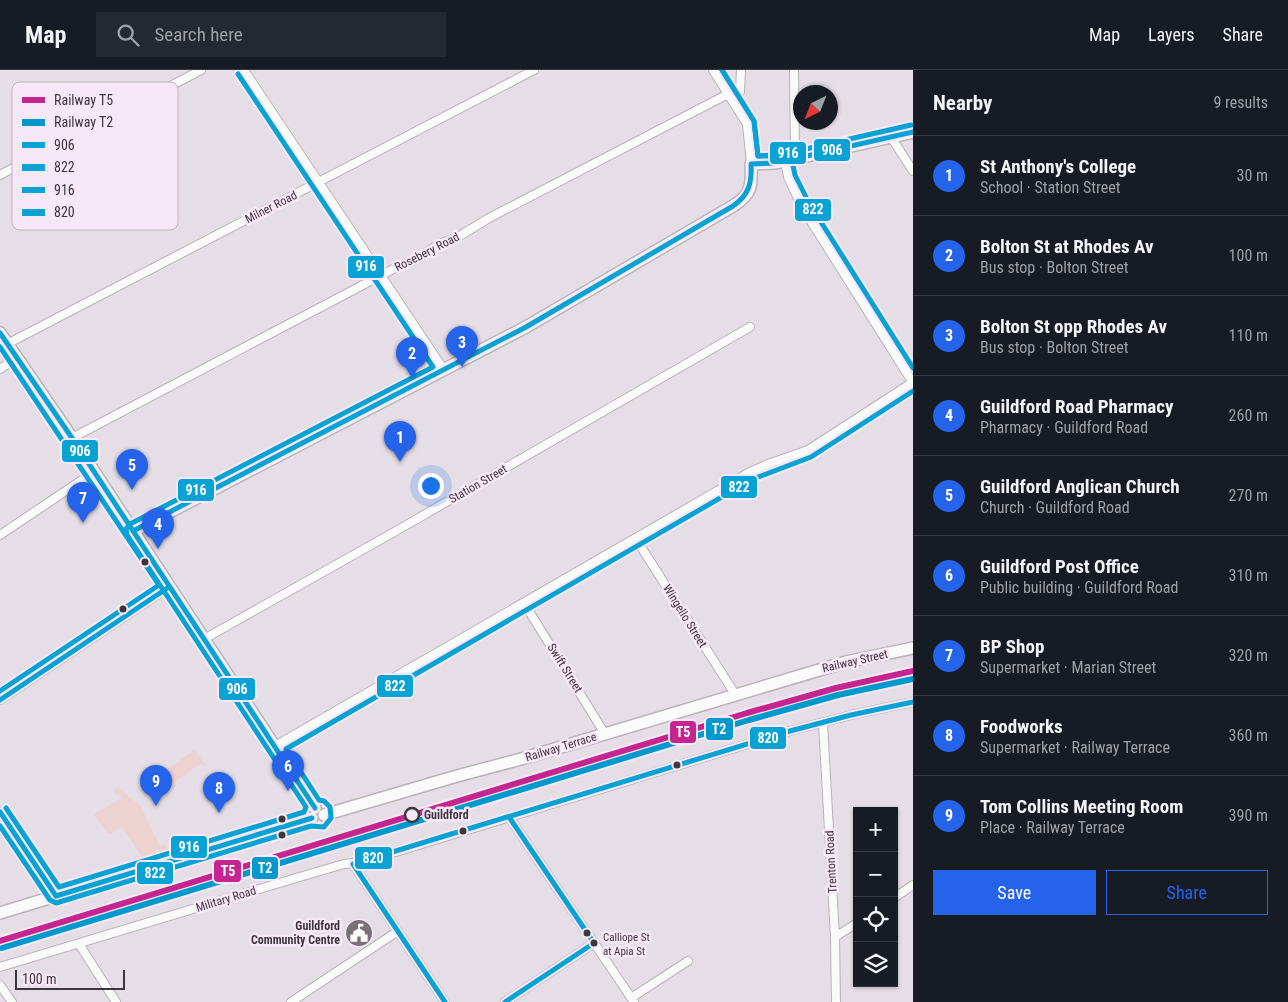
<!DOCTYPE html>
<html lang="en">
<head>
<meta charset="utf-8">
<style>
  :root { --surface:#171b24; --page:#242831; --text:#f1f3f6; --muted:#9ea1a6; --line:#363941; --accent:#2563eb }
  body { margin:0; font-family:"Roboto Condensed",sans-serif; background:var(--page); color:var(--text) }
  .controls { position:absolute; right:15px; bottom:15px; display:grid; overflow:hidden; border-radius:0px; box-shadow:0 1px 4px #0004 }
  .controls button { width:45px; height:45px; display:grid; place-items:center; padding:0; border:0; border-bottom:1px solid var(--line); background:var(--surface); color:var(--text); font:25px sans-serif }
  .compass { position:absolute; left:793px; top:15px; width:45px; height:45px; border-radius:50%; background:var(--surface); box-shadow:0 1px 4px #0004; rotate:223deg }
  .scale { position:absolute; left:15px; bottom:12px; width:110px; box-sizing:border-box; padding-left:5px; border:2px solid #3d373d; border-top:0; font-size:14px; line-height:18px; white-space:nowrap; color:#3d373d; -webkit-text-stroke:4px #f7e8f7; paint-order:stroke }
  .you { position:absolute; left:430px; top:415px; width:18px; height:18px; margin:-12px; border:4px solid #fff; border-radius:50%; background:#1a73e8; box-shadow:0 0 0 8px #1a73e833 }
  .badge { display:grid; place-items:center; width:32px; height:32px; border-radius:50%; background:var(--accent); color:#fff; font-size:16px; font-weight:700 }
  .pin { position:absolute; translate:-50% -41px; filter:drop-shadow(0 1px 2px #0008) }
  .pin::after { content:''; position:absolute; top:26px; width:18px; height:15px; background:inherit; clip-path:polygon(0 0,100% 0,50% 100%) }
  .list { margin:0; padding:0; list-style:none }
  h2 { display:flex; justify-content:space-between; align-items:center; height:65px; margin:0; padding:0 20px; font-size:21px }
  h2 small { font-size:16px; font-weight:400; color:var(--muted) }
  .list li { display:grid; grid-template-columns:32px 1fr auto; gap:15px; align-items:center; box-sizing:border-box; height:80px; padding:0 20px; border-top:1px solid var(--line) }
  .list b { display:block; font-size:19px; white-space:nowrap }
  .list p { margin:0; font-size:16px; white-space:nowrap; color:var(--muted) }
  .list em { font-size:16px; font-style:normal; color:var(--muted) }
  .actions { display:flex; gap:10px; padding:15px 20px }
  .actions a { flex:1; padding:11px 0; border:1px solid var(--accent); border-radius:0px; text-align:center; font-size:18px; color:var(--accent) }
  .actions .main { background:var(--accent); color:#fff }
  .icon { flex:none; width:28px; height:28px; fill:none; stroke:currentColor; stroke-width:2; stroke-linecap:round; stroke-linejoin:round }
  .map { position:relative; flex:none; width:913px; height:932px; overflow:hidden }
  header { display:flex; align-items:center; gap:30px; box-sizing:border-box; height:70px; padding:0 25px; background:var(--surface); border-bottom:1px solid var(--line) }
  header strong { font-size:24px }
  nav { display:flex; gap:28px; margin-inline-start:auto; font-size:18px }
  .search { width:350px; height:45px; background:var(--page); display:flex; align-items:center; gap:12px; box-sizing:border-box; padding:0 18px; border-radius:0px; color:var(--muted); font-size:19px }
  main { display:flex }
  aside { flex:1; background:var(--surface) }
  .map>svg:first-child { display:block }
</style>
</head>
<body>
<header>
<strong>Map</strong>
<div class="search"><svg class="icon" aria-label="search" viewBox="0 0 24 24"><circle cx="10" cy="10" r="6"/><path d="M15 15l6 6"/></svg>Search here</div>
<nav><a>Map</a><a>Layers</a><a>Share</a></nav>
</header>
<main>
<div class="map">
<svg width="913" height="932" viewBox="0 0 913 932">
  <rect width="100%" height="100%" fill="#e6dee6"/>
  <path fill="#eed1d1" d="M 195,680 L 206,696 L 200,694 L 173,713 L 177,717 L 160,715 L 152,709 Z
    M 116,717 L 140,735 L 160,776 L 164,774 L 168,780 L 143,788 L 122,757 L 109,764 L 94,745 L 121,728 L 119,724 L 116,724 L 114,721 Z"/>
  <g fill="none" stroke-linecap="round" stroke-linejoin="round">
    <g stroke="#b9b3b9" stroke-width="10">
      <path id="street" d="M 244,0 L 444,300
        M 713,0 L 747,54 L 751,94
        M 794,0 L 795,88
        M 732,30 L 740,22 L 741,0
        M 891,67 L 913,101
        M 785,91 L 788,107 L 802,137 L 913,313
        M 0,105 L 201,0
        M 7,274 L 534,0
        M 0,299 L 17,288
        M 72,368 L 397,197 L 417,189 L 439,174 L 458,167 L 489,148 L 728,24
        M 0,465 L 94,402
        M 636,469 L 735,624
        M 524,533 L 605,664
        M 204,569 L 396,461 L 750,257
        M 0,630 L 169,517
        M 823,653 L 835,867 L 836,932
        M 275,676 L 750,402 L 768,394 L 808,380 L 913,312
        M 0,742 L 56,826
        M 509,747 L 634,932
        M 353,794 L 445,932
        M 894,828 L 913,815
        M 835,867 L 857,853
        M 79,874 L 116,932
        M 0,897 L 296,808 L 344,794 L 363,792 L 790,661 L 851,645 L 913,632
        M 0,915 L 12,932
        M 631,928 L 688,891
        M 291,932 L 398,861
        M 505,932 L 594,873"/>
    </g>
    <g stroke="#b9b3b9" stroke-width="14">
      <path id="secondary" d="M 0,263 L 72,368 L 315,738
        M 133,461 L 526,257 L 733,136 C 752,124 752,116 751,94 L 776,93 L 913,62
        M 324,745 L 457,706 L 521,689 L 846,592 L 913,578
        M 0,843 L 312,748"/>
    </g>
    <use href="#street" stroke="#fbfafb" stroke-width="8"/>
    <use href="#secondary" stroke="#fbfafb" stroke-width="11"/>
    <g stroke="#f7e8f7" stroke-width="9">
      <path id="bus-1" d="M 751,94 L 776,93 L 913,62
        M 0,263 L 72,368 L 315,738
        M 133,461 L 526,257 L 733,136 C 749,125 752,113 751,94
        M 0,630 L 169,517
        M 0,742 L 56,826
        M 56,826 L 312,748"/>
    </g>
    <g stroke="#f7e8f7" stroke-width="9">
      <path id="bus-2" d="M 722,0 L 754,51 L 758,86 L 785,84 L 791,86 L 795,105 L 809,133 L 913,298
        M 0,277 L 159,515 L 0,621
        M 0,756 L 50,830 L 56,833 L 311,756 L 324,757 L 331,748 L 330,737 L 324,731 L 319,730 L 286,679 L 753,409 L 811,387 L 913,321"/>
    </g>
    <g stroke="#f7e8f7" stroke-width="9">
      <path id="bus-3" d="M 722,0 L 754,51 L 758,86 L 775,86 L 911,55
        M 6,738 L 59,817 L 304,742 L 306,737 L 127,465 L 126,459 L 130,454 L 433,297 L 238,4"/>
    </g>
    <g stroke="#f7e8f7" stroke-width="9">
      <path id="bus-4" d="M 445,932 L 353,794 L 790,661 L 851,645 L 913,632
        M 505,932 L 594,873 L 509,747"/>
    </g>
    <use href="#bus-1" stroke="#09a2d4" stroke-width="5"/>
    <use href="#bus-2" stroke="#09a2d4" stroke-width="5"/>
    <use href="#bus-3" stroke="#09a2d4" stroke-width="5"/>
    <use href="#bus-4" stroke="#09a2d4" stroke-width="5"/>
    <g stroke="#f7e8f7" stroke-width="10">
      <path id="rail-1" d="M 0,871 L 747,643 L 836,618 L 913,601"/>
    </g>
    <g stroke="#f7e8f7" stroke-width="10">
      <path id="rail-2" d="M 2,878 L 749,650 L 838,625 L 913,609"/>
    </g>
    <use href="#rail-1" stroke="#c4258f" stroke-width="6"/>
    <use href="#rail-2" stroke="#0098cd" stroke-width="6"/>
  </g>
  <defs>
    <g id="civic-disc" transform="scale(1.4375)"><circle r="9.5" fill="#787178" stroke="#f7e8f7"/><path d="M-.6-6.5H3V-4.5H.6V-3L4-1V1h2V6H-6V1h2V-1L-.6-3ZM-1.2 2.5V6h2.4V2.5Z" fill="#fff"/></g>
  </defs>
  <g fill-rule="evenodd">
    <use href="#civic-disc" x="359" y="863"/>
  </g>
  <g fill="#3d373d" stroke="#f7e8f7" stroke-width="2">
    <circle cx="145" cy="492" r="4.5"/>
    <circle cx="123" cy="539" r="4.5"/>
    <circle cx="677" cy="695" r="4.5"/>
    <circle cx="282" cy="749" r="4.5"/>
    <circle cx="463" cy="761" r="4.5"/>
    <circle cx="282" cy="765" r="4.5"/>
    <circle cx="587" cy="863" r="4.5"/>
    <circle cx="594" cy="873" r="4.5"/>
  </g>
  <circle fill="#f7e8f7" stroke="#3d373d" stroke-width="2.5" cx="412" cy="745" r="7"/>
  <g text-anchor="middle" stroke-width="5" stroke-linejoin="round" paint-order="stroke">
    <g font-size="11" fill="#3d373d" stroke="#f7e8f7" text-anchor="start">
      <text x="603" y="871">Calliope St<tspan x="603" dy="14">at Apia St</tspan></text>
    </g>
    <g font-size="12" fill="#3d373d" stroke="#f7e8f7">
      <text transform="translate(271 137) rotate(-27)" y="4">Milner Road</text>
      <text transform="translate(427 182) rotate(-27)" y="4">Rosebery Road</text>
      <text transform="translate(478 414) rotate(-30)" y="4">Station Street</text>
      <text transform="translate(685 546) rotate(58)" y="4">Wingello Street</text>
      <text transform="translate(855 591) rotate(-13)" y="4">Railway Street</text>
      <text transform="translate(565 598) rotate(58)" y="4">Swift Street</text>
      <text transform="translate(561 677) rotate(-17)" y="4">Railway Terrace</text>
      <text transform="translate(831 792) rotate(-93)" y="4">Trenton Road</text>
      <text transform="translate(226 829) rotate(-17)" y="4">Military Road</text>
    </g>
    <g font-size="12" font-weight="bold" fill="#3d373d" stroke="#f7e8f7" text-anchor="start">
      <text x="424" y="749">Guildford</text>
    </g>
    <g font-size="12" font-weight="bold" fill="#3d373d" stroke="#f7e8f7" text-anchor="end">
      <text x="340" y="860">Guildford<tspan x="340" dy="14">Community Centre</tspan></text>
    </g>
  </g>
  <rect x="12" y="12" width="166" height="148" rx="8" fill="#f7e8f7" stroke="#bfb3bf" stroke-width="1"/>
  <rect x="22" y="27" width="23" height="6" fill="#c4258f"/>
  <rect x="22" y="49" width="23" height="7" fill="#0098cd"/>
  <rect x="22" y="72" width="23" height="6" fill="#09a2d4"/>
  <rect x="22" y="94" width="23" height="7" fill="#09a2d4"/>
  <rect x="22" y="117" width="23" height="6" fill="#09a2d4"/>
  <rect x="22" y="139" width="23" height="7" fill="#09a2d4"/>
  <g font-size="14" fill="#3d373d">
    <text x="54" y="35">Railway T5</text>
    <text x="54" y="57">Railway T2</text>
    <text x="54" y="80">906</text>
    <text x="54" y="102">822</text>
    <text x="54" y="125">916</text>
    <text x="54" y="147">820</text>
  </g>
  <g stroke="#f7e8f7" stroke-width="2">
    <rect x="813" y="68" width="38" height="24" rx="5" fill="#09a2d4"/>
    <rect x="769" y="71" width="38" height="24" rx="5" fill="#09a2d4"/>
    <rect x="794" y="128" width="38" height="24" rx="5" fill="#09a2d4"/>
    <rect x="347" y="185" width="38" height="24" rx="5" fill="#09a2d4"/>
    <rect x="61" y="369" width="38" height="24" rx="5" fill="#09a2d4"/>
    <rect x="720" y="405" width="38" height="24" rx="5" fill="#09a2d4"/>
    <rect x="177" y="408" width="38" height="24" rx="5" fill="#09a2d4"/>
    <rect x="376" y="604" width="38" height="24" rx="5" fill="#09a2d4"/>
    <rect x="218" y="607" width="38" height="24" rx="5" fill="#09a2d4"/>
    <rect x="705" y="647" width="29" height="24" rx="5" fill="#0098cd"/>
    <rect x="669" y="650" width="28" height="24" rx="5" fill="#c4258f"/>
    <rect x="749" y="656" width="38" height="24" rx="5" fill="#09a2d4"/>
    <rect x="170" y="765" width="38" height="24" rx="5" fill="#09a2d4"/>
    <rect x="354" y="776" width="39" height="24" rx="5" fill="#09a2d4"/>
    <rect x="251" y="786" width="28" height="24" rx="5" fill="#0098cd"/>
    <rect x="213" y="789" width="29" height="24" rx="5" fill="#c4258f"/>
    <rect x="136" y="791" width="38" height="24" rx="5" fill="#09a2d4"/>
  </g>
  <g font-size="14" text-anchor="middle" font-weight="bold" fill="#fff">
    <text x="832" y="85">906</text>
    <text x="788" y="88">916</text>
    <text x="813" y="144">822</text>
    <text x="366" y="201">916</text>
    <text x="80" y="386">906</text>
    <text x="739" y="422">822</text>
    <text x="196" y="425">916</text>
    <text x="395" y="621">822</text>
    <text x="237" y="624">906</text>
    <text x="719" y="664">T2</text>
    <text x="683" y="667">T5</text>
    <text x="768" y="673">820</text>
    <text x="189" y="782">916</text>
    <text x="373" y="793">820</text>
    <text x="265" y="803">T2</text>
    <text x="228" y="806">T5</text>
    <text x="155" y="808">822</text>
  </g>
</svg>
<div class="controls">
<button>+</button>
<button>−</button>
<button><svg class="icon" aria-label="locate" viewBox="0 0 24 24"><circle cx="12" cy="12" r="6"/><path d="M12 2v4M12 18v4M2 12h4M18 12h4"/></svg></button>
<button><svg class="icon" aria-label="layers" viewBox="0 0 24 24"><path d="M12 4l9 5-9 5-9-5zM3 14l9 5 9-5"/></svg></button>
</div>
<svg class="compass" viewBox="-18 -18 36 36"><path d="M0-13l5 13h-10z" fill="#e53935"/><path d="M0 13l5-13h-10z" fill="#9ea1a6"/></svg>
<div class="scale">100 m</div>
<div class="you"></div>
<div class="pin badge" style="left:400px;top:392px">1</div>
<div class="pin badge" style="left:412px;top:308px">2</div>
<div class="pin badge" style="left:462px;top:297px">3</div>
<div class="pin badge" style="left:158px;top:479px">4</div>
<div class="pin badge" style="left:132px;top:420px">5</div>
<div class="pin badge" style="left:288px;top:721px">6</div>
<div class="pin badge" style="left:83px;top:453px">7</div>
<div class="pin badge" style="left:219px;top:743px">8</div>
<div class="pin badge" style="left:156px;top:736px">9</div>
</div>
<aside>
<h2>Nearby<small>9 results</small></h2>
<ul class="list">
<li><span class="badge">1</span><div><b>St Anthony's College</b><p>School · Station Street</p></div><em>30 m</em></li>
<li><span class="badge">2</span><div><b>Bolton St at Rhodes Av</b><p>Bus stop · Bolton Street</p></div><em>100 m</em></li>
<li><span class="badge">3</span><div><b>Bolton St opp Rhodes Av</b><p>Bus stop · Bolton Street</p></div><em>110 m</em></li>
<li><span class="badge">4</span><div><b>Guildford Road Pharmacy</b><p>Pharmacy · Guildford Road</p></div><em>260 m</em></li>
<li><span class="badge">5</span><div><b>Guildford Anglican Church</b><p>Church · Guildford Road</p></div><em>270 m</em></li>
<li><span class="badge">6</span><div><b>Guildford Post Office</b><p>Public building · Guildford Road</p></div><em>310 m</em></li>
<li><span class="badge">7</span><div><b>BP Shop</b><p>Supermarket · Marian Street</p></div><em>320 m</em></li>
<li><span class="badge">8</span><div><b>Foodworks</b><p>Supermarket · Railway Terrace</p></div><em>360 m</em></li>
<li><span class="badge">9</span><div><b>Tom Collins Meeting Room</b><p>Place · Railway Terrace</p></div><em>390 m</em></li>
</ul>
<div class="actions"><a class="main">Save</a><a>Share</a></div>
</aside>
</main>
</body>
</html>
